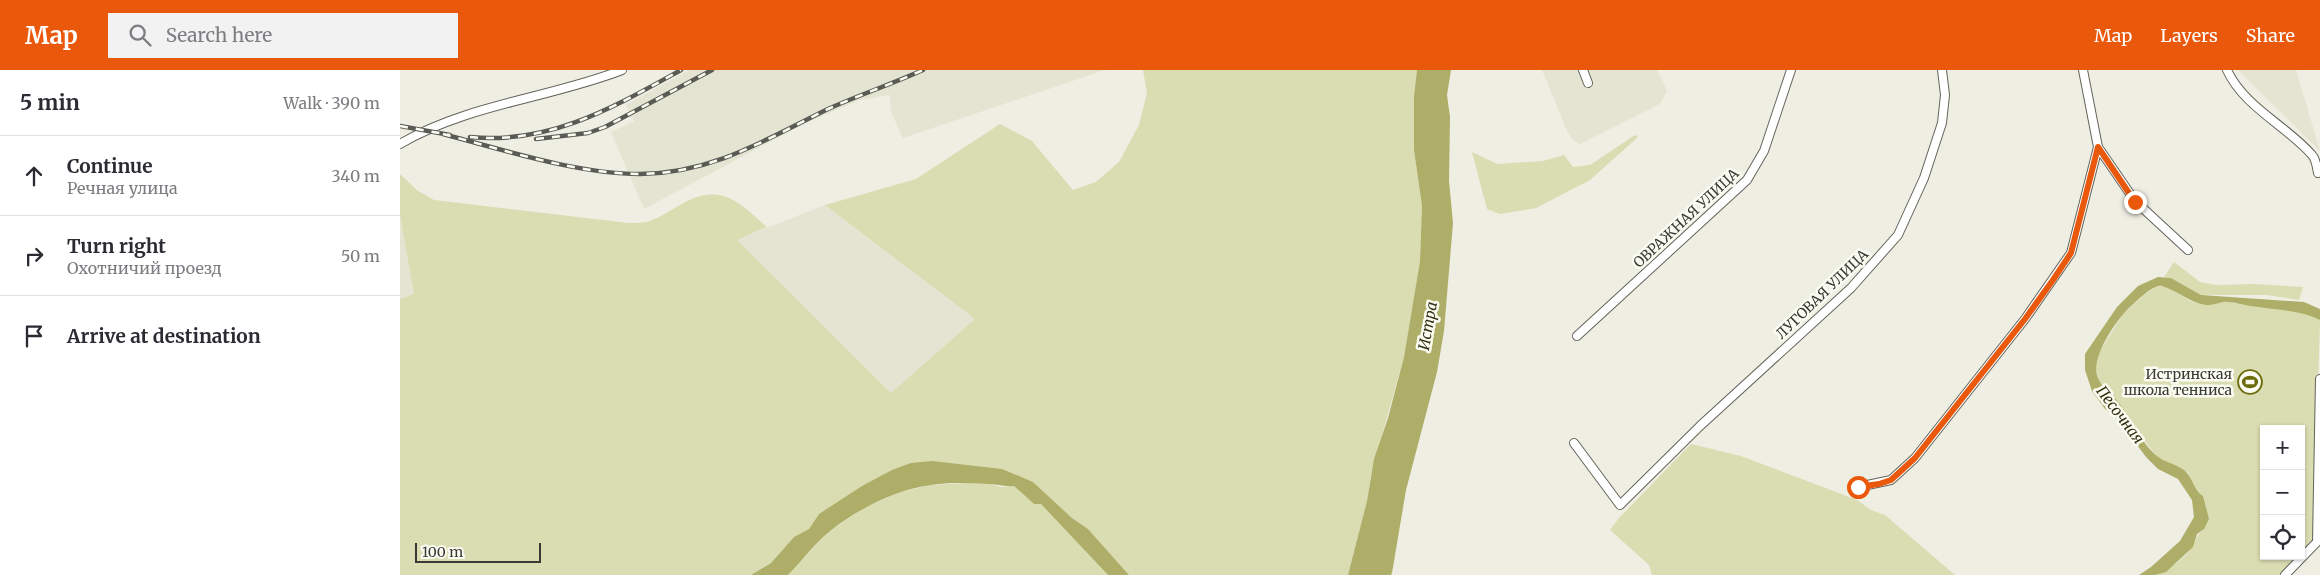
<!DOCTYPE html>
<html lang="en">
<head>
<meta charset="utf-8">
<style>
  :root { --surface:#fff; --page:#f2f2f3; --text:#2b2b33; --muted:#7c7c81; --line:#e1e1e2; --accent:#ea580c }
  body { margin:0; font-family:Merriweather,serif; background:var(--page); color:var(--text) }
  .controls { position:absolute; right:15px; bottom:15px; display:grid; overflow:hidden; border-radius:0px; box-shadow:0 1px 4px #0004 }
  .controls button { width:45px; height:45px; display:grid; place-items:center; padding:0; border:0; border-bottom:1px solid var(--line); background:var(--surface); color:var(--text); font:25px sans-serif }
  .scale { position:absolute; left:15px; bottom:12px; width:126px; box-sizing:border-box; padding-left:5px; border:2px solid #383834; border-top:0; font-size:14px; line-height:18px; white-space:nowrap; color:#383834; -webkit-text-stroke:4px #fbfcf1; paint-order:stroke }
  .stop { position:absolute; width:15px; height:15px; margin:-11px; border:4px solid #ea580c; border-radius:50%; background:#fff }
  .stop.end { background:#ea580c; border-color:#fff; box-shadow:0 1px 5px #0008 }
  .list { margin:0; padding:0; list-style:none }
  h2 { display:flex; justify-content:space-between; align-items:center; height:65px; margin:0; padding:0 20px; font-size:21px }
  h2 small { font-size:16px; font-weight:400; color:var(--muted) }
  .list li { display:grid; grid-template-columns:32px 1fr auto; gap:15px; align-items:center; box-sizing:border-box; height:80px; padding:0 20px; border-top:1px solid var(--line) }
  .list b { display:block; font-size:19px; white-space:nowrap }
  .list p { margin:0; font-size:16px; white-space:nowrap; color:var(--muted) }
  .list em { font-size:16px; font-style:normal; color:var(--muted) }
  .icon { flex:none; width:28px; height:28px; fill:none; stroke:currentColor; stroke-width:2; stroke-linecap:round; stroke-linejoin:round }
  .map { position:relative; flex:none; width:1920px; height:505px; overflow:hidden }
  header { display:flex; align-items:center; gap:30px; box-sizing:border-box; height:70px; padding:0 25px; background:var(--accent); color:#fff }
  header strong { font-size:24px }
  nav { display:flex; gap:28px; margin-inline-start:auto; font-size:18px }
  .search { width:350px; height:45px; background:var(--page); display:flex; align-items:center; gap:12px; box-sizing:border-box; padding:0 18px; border-radius:0px; color:var(--muted); font-size:19px }
  main { display:flex }
  aside { flex:1; background:var(--surface) }
  .map>svg:first-child { display:block }
</style>
</head>
<body>
<header>
<strong>Map</strong>
<div class="search"><svg class="icon" aria-label="search" viewBox="0 0 24 24"><circle cx="10" cy="10" r="6"/><path d="M15 15l6 6"/></svg>Search here</div>
<nav><a>Map</a><a>Layers</a><a>Share</a></nav>
</header>
<main>
<aside>
<h2>5 min<small>Walk · 390 m</small></h2>
<ul class="list">
<li><svg class="icon" aria-label="ahead" viewBox="0 0 24 24"><path d="M12 20V5M6 11l6-6 6 6"/></svg><div><b>Continue</b><p>Речная улица</p></div><em>340 m</em></li>
<li><svg class="icon" aria-label="right" viewBox="0 0 24 24"><path d="M7 20v-9h11M14 6l5 5-5 5"/></svg><div><b>Turn right</b><p>Охотничий проезд</p></div><em>50 m</em></li>
<li><svg class="icon" aria-label="arrive" viewBox="0 0 24 24"><path d="M6 21V4h12l-3 4 3 4H6"/></svg><div><b>Arrive at destination</b></div></li>
</ul>
</aside>
<div class="map">
<svg width="1920" height="505" viewBox="0 0 1920 505">
  <rect width="100%" height="100%" fill="#eeeee3"/>
  <path fill="#e4e4d2" d="M 289,0 L 705,0 L 503,68 L 491,42 L 490,25 L 460,30 L 405,53 L 244,139 L 211,62 L 234,51 L 226,35 Z
    M 1142,0 L 1257,0 L 1267,21 L 1260,34 L 1180,74 L 1173,70 L 1168,63 Z
    M 1838,0 L 1896,0 L 1920,81 L 1853,15 Z
    M 425,135 L 575,249 L 491,323 L 336,170 Z
    M 0,146 L 14,224 L 0,229 Z"/>
  <path fill="#dadcb2" fill-rule="evenodd" d="M 743,0 L 1017,0 L 1014,26 L 1014,80 L 1022,136 L 1020,191 L 1004,287 L 971,404 L 967,431 L 948,505 L 729,505 L 688,459 L 672,448 L 633,412 L 492,400 L 419,444 L 409,459 L 394,467 L 371,493 L 351,505 L 0,505 L 0,229 L 14,224 L 0,146 L 0,104 L 18,121 L 34,130 L 228,153 C 234,153 241,153 247,152 C 273,144 293,118 323,126 C 339,130 354,146 367,157 L 337,170 L 491,323 L 575,249 L 425,135 L 516,109 L 600,54 L 632,71 L 673,120 L 696,112 L 719,92 L 739,55 L 747,23 Z
    M 1235,65 L 1238,67 L 1190,110 L 1136,138 L 1100,144 L 1087,139 L 1072,82 L 1097,94 L 1143,91 L 1164,85 L 1173,97 L 1190,95 Z
    M 1774,192 L 1800,212 L 1816,215 L 1853,214 L 1903,217 L 1899,230 L 1867,225 L 1801,225 L 1771,208 L 1764,207 Z
    M 1762,216 L 1770,218 L 1790,231 L 1806,235 L 1825,231 L 1850,236 L 1894,240 L 1920,250 L 1913,473 L 1911,479 L 1880,505 L 1755,505 C 1767,502 1788,486 1793,475 C 1797,468 1797,464 1804,459 L 1797,423 L 1788,403 L 1756,386 L 1725,344 L 1721,335 L 1709,325 L 1697,308 L 1695,295 L 1698,284 L 1723,244 L 1744,225 L 1756,217 ZM 1864,359 L 1901,359 L 1901,486 L 1864,486 Z
    M 1291,374 L 1341,386 L 1457,430 L 1471,440 L 1485,445 L 1555,505 L 1252,505 L 1249,495 L 1210,460 L 1219,448 Z
    M 565,413 L 591,414 L 601,417 L 614,416 L 634,434 L 641,434 L 708,505 L 388,505 L 429,461 L 466,437 L 498,423 L 530,415 Z"/>
  <path fill="#aeae68" d="M 1017,0 L 1051,0 L 1047,25 L 1050,47 L 1049,111 L 1053,153 L 1044,261 L 1037,302 L 1006,420 L 992,503 L 991,505 L 948,505 L 967,431 L 974,389 L 988,348 L 1004,287 L 1020,191 L 1022,136 L 1014,80 L 1014,26 Z
    M 1758,207 L 1771,208 L 1801,225 L 1904,232 L 1920,239 L 1920,250 C 1897,239 1875,240 1850,236 C 1843,235 1835,232 1828,232 C 1821,231 1813,236 1806,235 C 1790,233 1777,220 1762,216 C 1753,214 1735,233 1728,239 C 1715,252 1689,290 1698,308 C 1703,321 1716,326 1722,337 C 1729,349 1746,378 1757,386 C 1764,392 1776,394 1784,400 C 1793,407 1793,420 1803,426 L 1809,449 L 1804,459 L 1797,464 L 1793,477 L 1766,502 L 1755,505 L 1739,505 L 1751,497 L 1780,471 L 1794,447 L 1792,430 L 1778,409 L 1758,399 L 1746,387 L 1717,348 L 1705,339 L 1692,321 L 1685,300 L 1685,284 L 1717,237 L 1738,216 Z
    M 532,391 L 602,399 L 633,412 L 672,448 L 688,459 L 729,505 L 708,505 L 641,434 L 634,434 L 614,416 C 604,417 597,414 588,414 C 569,413 549,412 531,415 C 495,420 458,439 430,461 C 415,473 402,491 388,505 L 351,505 L 371,493 L 394,467 L 409,459 L 419,444 L 462,416 L 492,400 L 511,393 Z"/>
  <g fill="none" stroke-linecap="round" stroke-linejoin="round">
    <g stroke="#63635a" stroke-width="10">
      <path id="minor" d="M 1183,0 L 1188,13
        M 1827,0 C 1844,37 1887,56 1912,85 C 1916,89 1917,98 1918,103
        M 0,74 C 68,34 150,28 222,0
        M 1698,77 L 1735,131 L 1788,180
        M 1177,266 L 1347,110 L 1364,81 L 1391,0
        M 1174,373 L 1220,435 L 1300,356 L 1451,218 L 1498,165 L 1524,108 L 1542,53 L 1545,25 L 1542,0
        M 1458,417 L 1491,410 L 1515,388 L 1625,249 L 1671,183 L 1698,77 L 1683,0
        M 1885,505 L 1917,472 L 1920,309"/>
    </g>
    <use href="#minor" stroke="#fff" stroke-width="8"/>
    <g stroke="#5b5b56" stroke-width="4.5">
      <path id="rail" d="M 0,56 L 50,65
        M 43,64 C 104,80 177,104 240,104 C 313,103 365,70 428,39 C 459,25 492,14 523,0
        M 70,67 C 150,75 214,37 281,0
        M 136,69 L 188,63 L 205,57 L 312,0"/>
    </g>
    <use href="#rail" stroke="#fbfcf1" stroke-width="2.5" stroke-dasharray="8" stroke-linecap="butt"/>
  </g>
  <g fill="none" stroke-linecap="round" stroke-linejoin="round">
    <path stroke="#ea580c" stroke-width="6" d="M 1458,417 L 1479,414 L 1491,410 L 1515,388 L 1625,249 L 1653,210 L 1671,183 L 1698,77 L 1735,132"/>
  </g>
  <defs>
    <g id="stadium-ring" transform="scale(1.25)"><circle r="9.5" fill="#fbfcf1" stroke="#6d6c0c" stroke-width="1.5"/><path d="M0-5a6.5 5 0 1 0 0 10a6.5 5 0 1 0 0-10ZM-3.5-1.8h7v3.6h-7Z" fill="#6d6c0c"/></g>
  </defs>
  <g fill-rule="evenodd">
    <use href="#stadium-ring" x="1850" y="312"/>
  </g>
  <g text-anchor="middle" stroke-width="5" stroke-linejoin="round" paint-order="stroke">
    <g font-size="14" fill="#383834" stroke="#fbfcf1">
      <text transform="translate(1286 148) rotate(-43)" y="5">ОВРАЖНАЯ УЛИЦА</text>
      <text transform="translate(1422 224) rotate(-44)" y="5">ЛУГОВАЯ УЛИЦА</text>
    </g>
    <g font-size="14" fill="#383834" stroke="#fbfcf1" text-anchor="end">
      <text x="1832" y="309">Истринская<tspan x="1832" dy="16">школа тенниса</tspan></text>
    </g>
    <g font-size="15" font-style="italic" fill="#313111" stroke="#fbfcf1">
      <text transform="translate(1028 256) rotate(-80)" y="5">Истра</text>
      <text transform="translate(1720 345) rotate(53)" y="5">Песочная</text>
    </g>
  </g>
</svg>
<div class="controls">
<button>+</button>
<button>−</button>
<button><svg class="icon" aria-label="locate" viewBox="0 0 24 24"><circle cx="12" cy="12" r="6"/><path d="M12 2v4M12 18v4M2 12h4M18 12h4"/></svg></button>
</div>
<div class="scale">100 m</div>
<div class="stop" style="left:1458px;top:417px"></div>
<div class="stop end" style="left:1735px;top:132px"></div>
</div>
</main>
</body>
</html>
